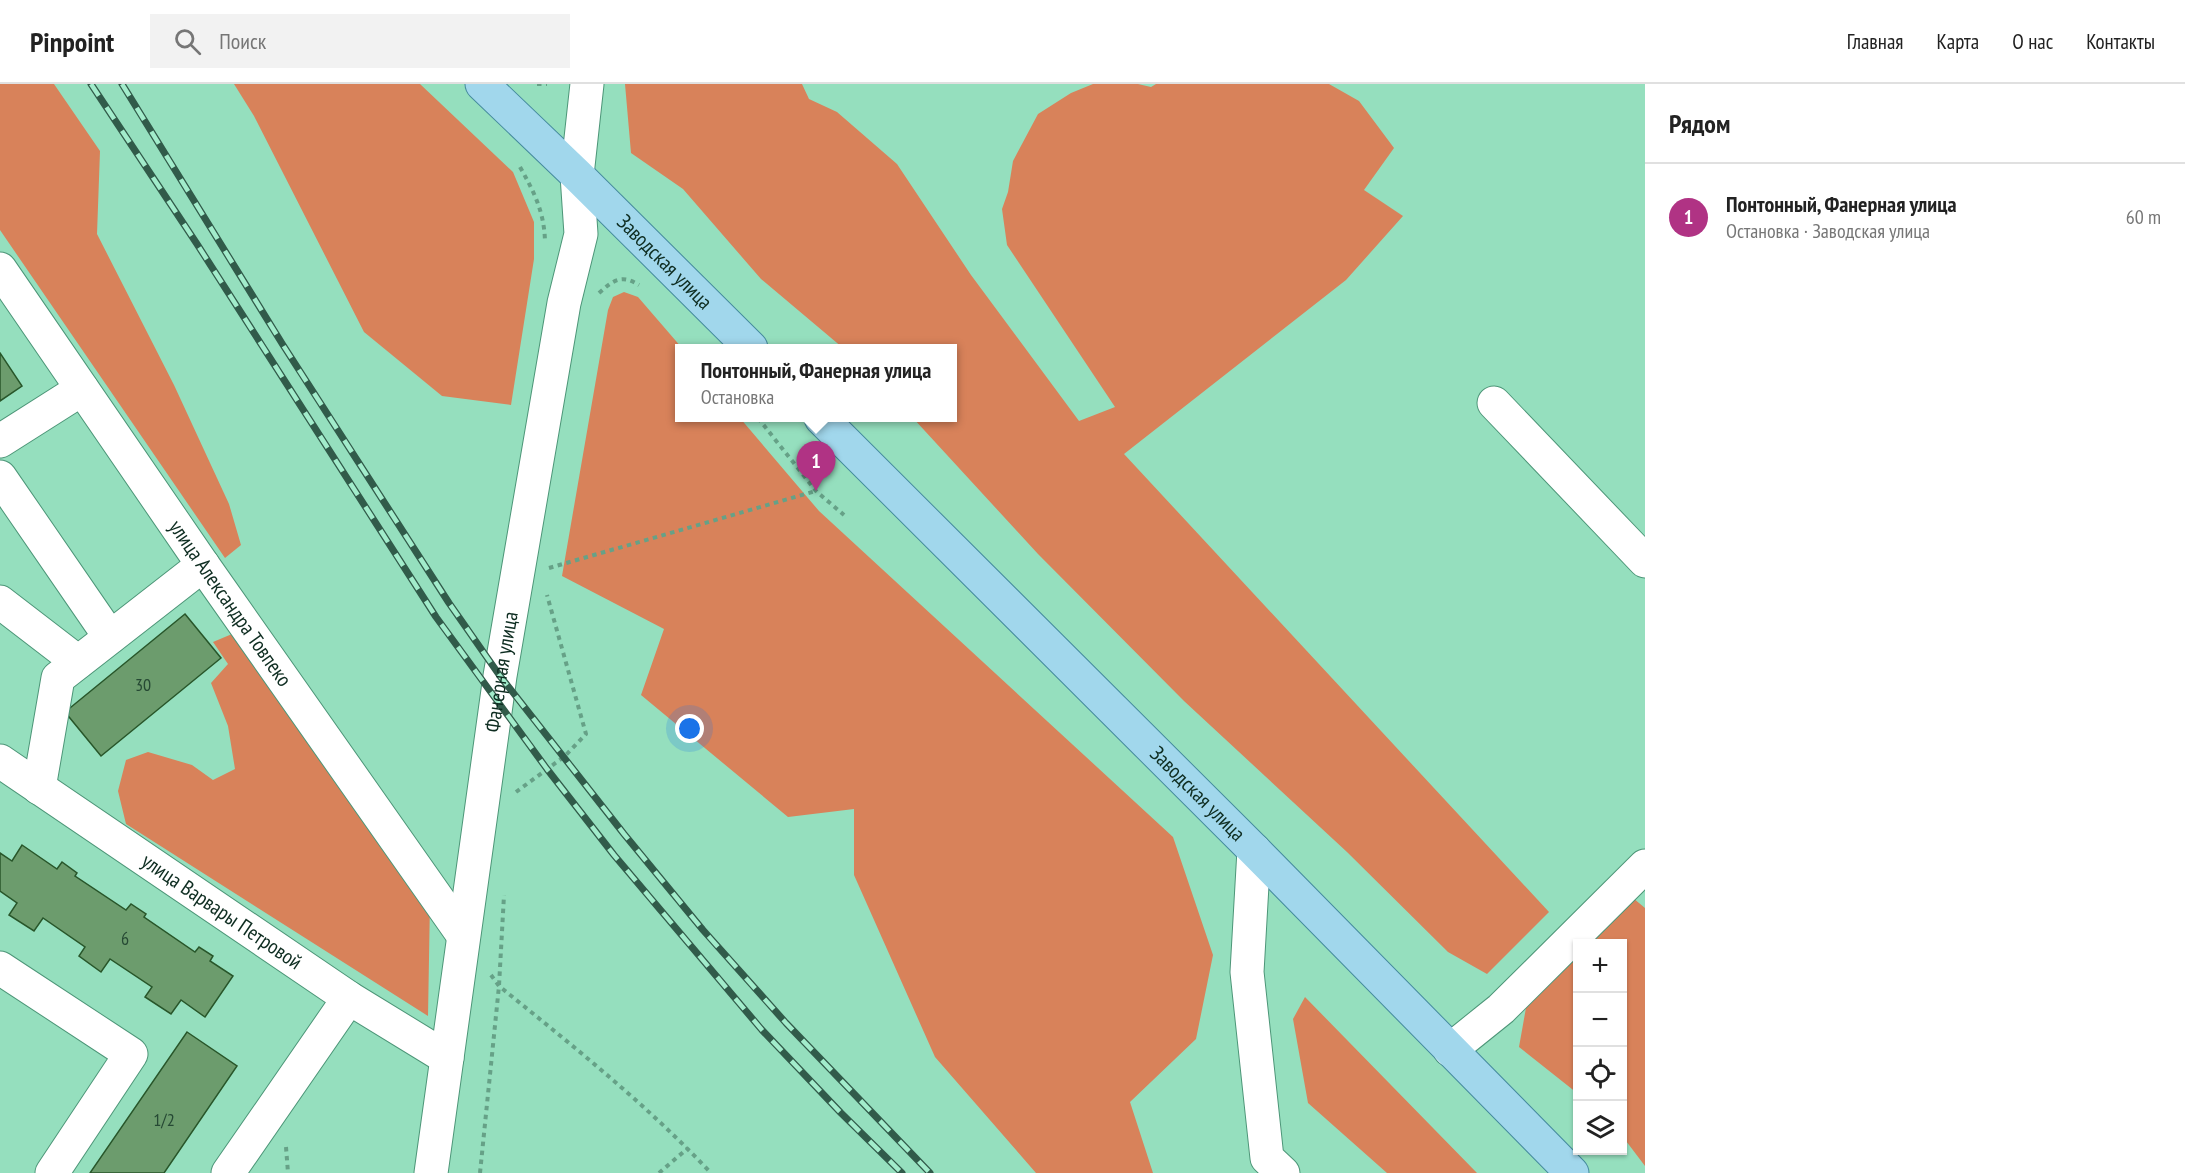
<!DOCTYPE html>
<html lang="ru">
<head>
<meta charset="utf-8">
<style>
  :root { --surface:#fff; --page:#f2f2f2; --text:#222; --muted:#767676; --line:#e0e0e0; --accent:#b03384 }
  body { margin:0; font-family:"PT Sans Narrow",sans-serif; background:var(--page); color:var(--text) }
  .controls { position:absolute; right:18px; bottom:18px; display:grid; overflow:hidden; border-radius:0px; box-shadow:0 2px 4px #0004 }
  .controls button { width:54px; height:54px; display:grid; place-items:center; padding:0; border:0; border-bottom:2px solid var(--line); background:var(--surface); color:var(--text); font:30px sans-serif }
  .you { position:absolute; left:690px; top:645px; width:21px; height:21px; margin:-15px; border:4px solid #fff; border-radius:50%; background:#1a73e8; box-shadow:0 0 0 9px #1a73e833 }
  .badge { display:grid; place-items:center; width:39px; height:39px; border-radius:50%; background:var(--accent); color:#fff; font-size:20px; font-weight:700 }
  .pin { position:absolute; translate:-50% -50px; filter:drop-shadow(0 2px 3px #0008) }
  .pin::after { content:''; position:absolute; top:32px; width:21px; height:18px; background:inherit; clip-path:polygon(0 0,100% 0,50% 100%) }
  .popup { position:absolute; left:675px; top:260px; width:282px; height:78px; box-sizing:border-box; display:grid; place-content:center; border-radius:0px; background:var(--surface); filter:drop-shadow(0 2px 4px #0005); font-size:20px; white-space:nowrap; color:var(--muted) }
  .popup b { font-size:22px; color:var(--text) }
  .popup::after { content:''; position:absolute; left:50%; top:100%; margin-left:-12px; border:12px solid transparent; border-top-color:var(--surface) }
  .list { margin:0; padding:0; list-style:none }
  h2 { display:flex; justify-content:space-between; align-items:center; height:78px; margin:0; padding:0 24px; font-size:26px }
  h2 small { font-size:20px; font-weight:400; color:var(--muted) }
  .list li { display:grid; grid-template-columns:39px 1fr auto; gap:18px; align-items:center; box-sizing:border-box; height:108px; padding:0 24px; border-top:2px solid var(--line) }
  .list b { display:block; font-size:22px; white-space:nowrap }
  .list p { margin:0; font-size:20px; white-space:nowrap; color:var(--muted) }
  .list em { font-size:20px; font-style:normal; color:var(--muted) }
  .icon { flex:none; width:33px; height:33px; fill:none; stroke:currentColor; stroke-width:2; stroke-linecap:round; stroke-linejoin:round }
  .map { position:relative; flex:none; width:1645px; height:1089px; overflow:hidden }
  header { display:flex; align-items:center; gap:36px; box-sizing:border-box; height:84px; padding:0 30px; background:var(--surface); border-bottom:2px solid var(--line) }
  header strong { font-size:28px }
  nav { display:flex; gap:33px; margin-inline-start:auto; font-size:21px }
  .search { width:420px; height:54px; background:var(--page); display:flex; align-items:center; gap:15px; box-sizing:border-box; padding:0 21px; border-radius:0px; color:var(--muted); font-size:22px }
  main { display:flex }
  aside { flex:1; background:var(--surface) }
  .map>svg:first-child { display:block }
</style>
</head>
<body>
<header>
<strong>Pinpoint</strong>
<div class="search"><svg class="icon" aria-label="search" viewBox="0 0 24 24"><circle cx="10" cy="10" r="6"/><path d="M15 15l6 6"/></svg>Поиск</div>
<nav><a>Главная</a><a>Карта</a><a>О нас</a><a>Контакты</a></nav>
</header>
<main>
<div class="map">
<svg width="1645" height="1089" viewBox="0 0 1645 1089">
  <rect width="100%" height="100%" fill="#95dfbe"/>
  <path fill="#d8825a" d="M 0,0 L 54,0 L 100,67 L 97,150 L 174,301 L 229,420 L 241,461 L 225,474 L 0,146 Z
    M 234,0 L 420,0 L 513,88 L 534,138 L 534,175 L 511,321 L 442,312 L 364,248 L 254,32 Z
    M 625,0 L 802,0 L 809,15 L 837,28 L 897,80 L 971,191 L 1079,337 L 1115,323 L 1007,161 L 1002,125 L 1008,108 L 1013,77 L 1038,30 L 1071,9 L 1093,0 L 1138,0 L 1151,3 L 1156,0 L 1329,0 L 1359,17 L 1394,64 L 1364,106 L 1403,132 L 1346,196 L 1124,370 L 1549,828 L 1487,890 L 1448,868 L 1347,768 L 1184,617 L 1038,470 L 913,334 L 952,334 L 952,264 L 843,264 L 761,195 L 683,105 L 631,69 Z
    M 624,208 L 638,213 L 682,264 L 680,264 L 680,334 L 740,334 L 819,427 L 1173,753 L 1213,871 L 1196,955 L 1130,1018 L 1153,1089 L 1036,1089 L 935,973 L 854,791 L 854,725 L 788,733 L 641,611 L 664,545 L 562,492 L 608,226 L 613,213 Z
    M 232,550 L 430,817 L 428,932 L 126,740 L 118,707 L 126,676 L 148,668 L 192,681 L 213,696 L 235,685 L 228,642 L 211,599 L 228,580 L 213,558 Z
    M 1633,814 L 1645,824 L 1645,1082 L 1623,1053 L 1622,860 L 1582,860 Z
    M 1577,864 L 1577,1009 L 1519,963 L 1529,907 Z
    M 1305,913 L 1477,1089 L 1387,1089 L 1308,1019 L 1293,935 Z"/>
  <path fill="#6c9c6d" stroke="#28562a" stroke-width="1.5" d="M 0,269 L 22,302 L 0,317 Z
    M 185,530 L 221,574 L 101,672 L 65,628 Z
    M 22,761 L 57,785 L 62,778 L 77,789 L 75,792 L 126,826 L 131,820 L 146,830 L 144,833 L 195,868 L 199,863 L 213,872 L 210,877 L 233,892 L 205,933 L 181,916 L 171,930 L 145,913 L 152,903 L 110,875 L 101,888 L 79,872 L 85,863 L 43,834 L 34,847 L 9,831 L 17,819 L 0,807 L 0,769 L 12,777 Z
    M 187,948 L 237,982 L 164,1089 L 90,1089 Z"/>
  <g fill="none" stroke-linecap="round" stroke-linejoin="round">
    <g stroke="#4d9678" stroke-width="35">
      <g id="minor">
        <path id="s1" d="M 0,185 L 203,481 L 463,851"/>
        <path d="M 1494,319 L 1645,477"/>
        <path d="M 0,357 L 82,305"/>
        <path d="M 0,393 L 110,553"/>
        <path d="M 0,518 L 78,578"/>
        <path id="s2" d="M 0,677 L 349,914 L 447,974"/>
        <path d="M 39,704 L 58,594 L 203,481"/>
        <path d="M 1254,766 L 1247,888 L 1267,1074 L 1283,1089"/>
        <path d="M 0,884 L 131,970 L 52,1089"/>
        <path d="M 1450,966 L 1501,925 L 1645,782"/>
        <path d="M 228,1089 L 349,914"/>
        <path id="s3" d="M 431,1089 L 500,592 L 564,219 L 581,150 L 577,91 L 587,0"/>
      </g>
    </g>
    <g stroke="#458b9d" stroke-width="35">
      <g id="major">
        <path id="s4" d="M 482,0 L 577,91 L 751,264"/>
        <path id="s5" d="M 821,334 L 1254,766 L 1572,1089"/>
      </g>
    </g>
    <path stroke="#66a187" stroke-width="4" stroke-dasharray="4.5 4.5" stroke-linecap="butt" d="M 537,0 L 547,0
      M 520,83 C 534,108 544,127 545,157
      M 599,209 C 613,196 622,190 639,201
      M 758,334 L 816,407 L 844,431
      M 549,484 L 816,407
      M 516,708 L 565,672 L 586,650 L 547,511
      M 491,891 L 499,902 C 573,962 646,1020 711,1089
      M 286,1063 L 288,1089
      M 480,1089 L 499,902 L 504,811
      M 659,1089 L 688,1064"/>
    <use href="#minor" stroke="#fff" stroke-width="33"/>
    <use href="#major" stroke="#a1d7ec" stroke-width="33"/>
    <g stroke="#315b4a" stroke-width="7">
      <path id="rail" d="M 91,0 L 197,160 L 436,533 L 547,685 L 614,771 L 762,946 L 841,1029 L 902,1089
        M 122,0 L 283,261 L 449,519 L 500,592 L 624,750 L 703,846 L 786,939 L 930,1089"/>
    </g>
    <use href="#rail" stroke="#a2eccb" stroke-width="4.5" stroke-dasharray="14" stroke-linecap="butt"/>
  </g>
  <g text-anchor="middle" stroke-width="6" stroke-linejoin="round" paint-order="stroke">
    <g font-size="18" fill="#264934">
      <text x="143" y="607">30</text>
      <text x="125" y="861">6</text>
      <text x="164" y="1042">1/2</text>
    </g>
    <g font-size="21" fill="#0e2d21" stroke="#a2eccb">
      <text dy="7" stroke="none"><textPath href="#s4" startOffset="255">Заводская улица</textPath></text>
      <text dy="7" stroke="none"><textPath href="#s1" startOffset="406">улица Александра Товпеко</textPath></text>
      <text dy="7" stroke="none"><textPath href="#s3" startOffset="506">Фанерная улица</textPath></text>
      <text dy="7" stroke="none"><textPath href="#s5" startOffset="532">Заводская улица</textPath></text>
      <text dy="7" stroke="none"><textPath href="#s2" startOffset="268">улица Варвары Петровой</textPath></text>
    </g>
  </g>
</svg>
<div class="controls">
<button>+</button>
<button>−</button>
<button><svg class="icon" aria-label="locate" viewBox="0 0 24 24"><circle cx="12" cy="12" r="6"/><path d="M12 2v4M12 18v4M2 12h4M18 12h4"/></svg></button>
<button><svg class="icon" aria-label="layers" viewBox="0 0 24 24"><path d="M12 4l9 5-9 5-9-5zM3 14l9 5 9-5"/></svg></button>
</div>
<div class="you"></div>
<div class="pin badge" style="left:816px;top:407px">1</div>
<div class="popup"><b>Понтонный, Фанерная улица</b>Остановка</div>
</div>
<aside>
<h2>Рядом<small></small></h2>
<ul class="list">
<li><span class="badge">1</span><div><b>Понтонный, Фанерная улица</b><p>Остановка · Заводская улица</p></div><em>60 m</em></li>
</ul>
</aside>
</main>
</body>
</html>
